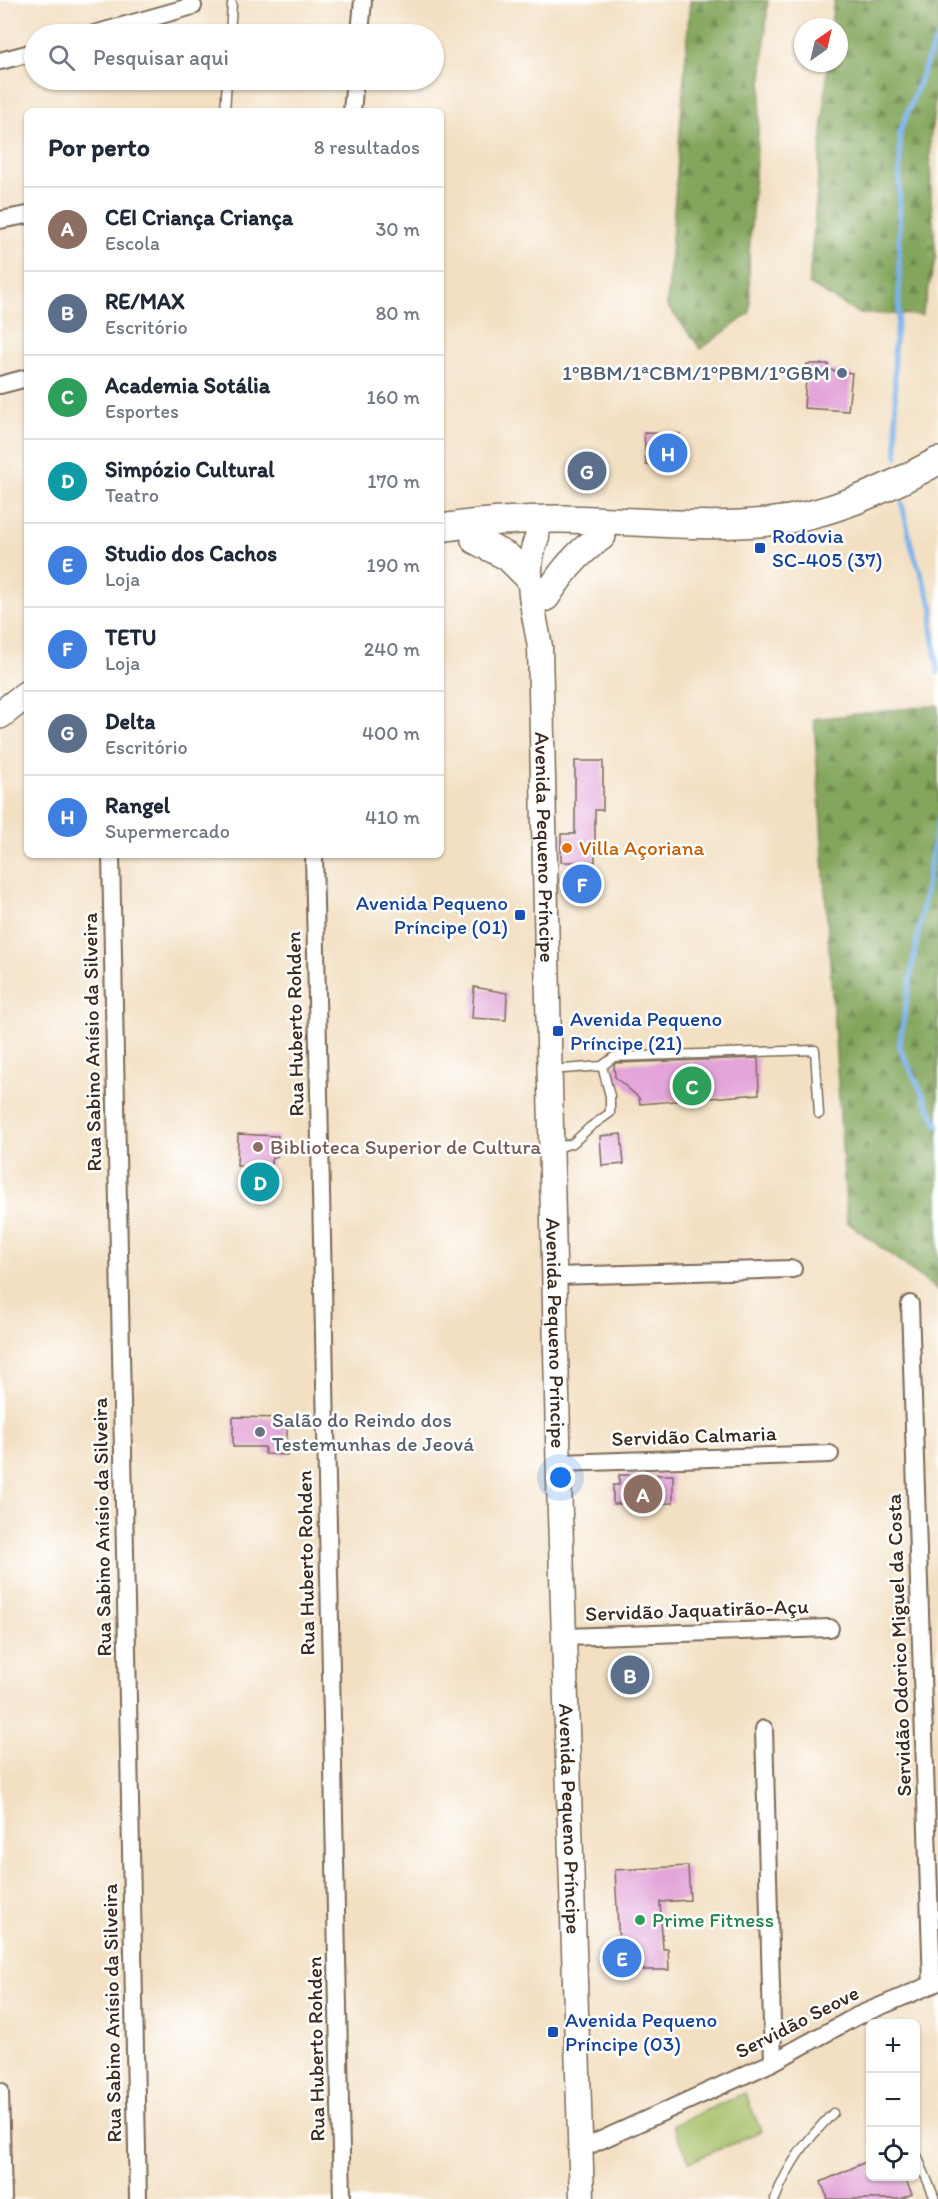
<!DOCTYPE html>
<html lang="pt">
<head>
<meta charset="utf-8">
<style>
  :root { --surface:#fff; --page:#f6f6f7; --text:#1f2937; --muted:#747a83; --line:#e0e1e3; --accent:#1f6fb2 }
  body { margin:0; font-family:Itim,sans-serif; background:var(--page); color:var(--text) }
  .controls { position:absolute; right:18px; bottom:18px; display:grid; overflow:hidden; border-radius:9px; box-shadow:0 2px 4px #0004 }
  .controls button { width:54px; height:54px; display:grid; place-items:center; padding:0; border:0; border-bottom:2px solid var(--line); background:var(--surface); color:var(--text); font:30px sans-serif }
  .compass { position:absolute; left:794px; top:18px; width:54px; height:54px; border-radius:50%; background:var(--surface); box-shadow:0 2px 4px #0004; rotate:34deg }
  .you { position:absolute; left:561px; top:1478px; width:21px; height:21px; margin:-15px; border:4px solid #fff; border-radius:50%; background:#1a73e8; box-shadow:0 0 0 9px #1a73e833 }
  .badge { display:grid; place-items:center; width:39px; height:39px; border-radius:50%; background:var(--accent); color:#fff; font-size:20px; font-weight:700 }
  .pin { position:absolute; translate:-50% -50%; border:3px solid #fff; box-shadow:0 2px 6px #0006 }
  .list { margin:0; padding:0; list-style:none }
  h2 { display:flex; justify-content:space-between; align-items:center; height:78px; margin:0; padding:0 24px; font-size:26px }
  h2 small { font-size:20px; font-weight:400; color:var(--muted) }
  .list li { display:grid; grid-template-columns:39px 1fr auto; gap:18px; align-items:center; box-sizing:border-box; height:84px; padding:0 24px; border-top:2px solid var(--line) }
  .list b { display:block; font-size:22px; white-space:nowrap }
  .list p { margin:0; font-size:20px; white-space:nowrap; color:var(--muted) }
  .list em { font-size:20px; font-style:normal; color:var(--muted) }
  .icon { flex:none; width:33px; height:33px; fill:none; stroke:currentColor; stroke-width:2; stroke-linecap:round; stroke-linejoin:round }
  .map { position:relative; flex:none; width:938px; height:2199px; overflow:hidden }
  .search { position:absolute; background:var(--surface); box-shadow:0 2px 4px #0004; left:24px; top:24px; width:420px; height:66px; display:flex; align-items:center; gap:15px; box-sizing:border-box; padding:0 21px; border-radius:33px; color:var(--muted); font-size:22px }
  .panel { position:absolute; background:var(--surface); box-shadow:0 2px 4px #0004; left:24px; top:108px; width:420px; height:750px; border-radius:9px }
  .map>svg:first-child { display:block }
</style>
</head>
<body>
<div class="map">
<svg width="938" height="2199" viewBox="0 0 938 2199">
  <defs>
    <pattern id="forest-firs" width="22" height="20" patternUnits="userSpaceOnUse" patternTransform="scale(1.5)"><rect width="22" height="20" fill="#83a65b"/><path d="M5 1l3.5 6h-7zM16 11l3.5 6h-7z" fill="#6c874b"/></pattern>
  </defs>
  <rect width="100%" height="100%" fill="#fff"/>
  <filter id="ink" filterUnits="userSpaceOnUse"><feTurbulence type="fractalNoise" baseFrequency=".0167" numOctaves="2"/><feDisplacementMap in="SourceGraphic" scale="12" xChannelSelector="R" yChannelSelector="G"/><feConvolveMatrix kernelMatrix="1 2 1 2 8 2 1 2 1" color-interpolation-filters="sRGB"/></filter>
  <filter id="wash" filterUnits="userSpaceOnUse"><feTurbulence type="fractalNoise" baseFrequency=".008" numOctaves="4" result="noise"/><feDisplacementMap in="SourceGraphic" scale="24" xChannelSelector="R" yChannelSelector="G"/><feGaussianBlur stdDeviation="1.35" result="paint"/><feColorMatrix in="noise" values="0 0 0 0 0 0 0 0 0 0 0 0 0 0 0 0 0 1.4 0 .05"/><feComposite in="paint" operator="in"/></filter>
  <g filter="url(#wash)">
    <rect width="100%" height="100%" fill="#f3e0c3"/>
    <path fill="url(#forest-firs)" stroke="#5f683c" stroke-width="1.5" d="M 690,0 L 768,0 L 749,254 L 750,313 L 701,349 L 667,305 Z
      M 834,0 L 938,0 L 938,81 L 930,140 L 931,200 L 936,257 L 922,315 L 858,313 L 809,284 L 828,63 L 839,63 L 839,27 L 831,27 Z
      M 938,705 L 938,1290 L 847,1222 L 814,719 Z"/>
    <path fill="#a4bf66" stroke="#707442" stroke-width="1.5" d="M 745,2093 L 761,2131 L 690,2162 L 673,2125 Z"/>
    <g fill="none" stroke-linecap="round" stroke-linejoin="round">
      <path stroke="#7bb4ec" stroke-width="5" d="M 897,457 L 894,350 L 899,313 L 900,132 L 933,46 L 938,38
        M 902,504 L 912,548 L 933,608 L 932,626 L 938,673
        M 938,818 L 899,1046 L 938,1126"/>
    </g>
    <g id="blocks">
      <path fill="#e3a5d9" d="M 807,364 L 828,364 L 829,370 L 852,373 L 848,411 L 804,408 Z
        M 644,433 L 680,434 L 683,464 L 646,465 Z
        M 604,461 L 604,478 L 573,481 L 568,463 Z
        M 575,761 L 603,761 L 603,810 L 595,810 L 595,862 L 561,862 L 561,834 L 575,834 Z
        M 474,987 L 507,993 L 506,1020 L 472,1018 Z
        M 758,1058 L 759,1094 L 640,1104 L 639,1098 L 615,1077 L 614,1065 L 616,1063 Z
        M 238,1134 L 278,1136 L 277,1157 L 272,1158 L 270,1167 L 237,1166 Z
        M 621,1134 L 624,1164 L 602,1166 L 600,1136 Z
        M 233,1417 L 287,1418 L 287,1455 L 265,1454 L 265,1447 L 233,1447 Z
        M 619,1475 L 673,1475 L 673,1503 L 613,1504 L 613,1485 L 619,1485 Z
        M 688,1866 L 690,1900 L 660,1902 L 663,1949 L 668,1949 L 669,1970 L 612,1970 L 612,1946 L 619,1946 L 615,1870 Z
        M 870,2160 L 870,2176 L 904,2176 L 912,2194 L 901,2199 L 828,2199 L 821,2182 Z"/>
    </g>
  </g>
  <g filter="url(#ink)">
    <use href="#blocks" fill-opacity="0" stroke="#7b6a58" stroke-width="1.5"/>
    <g fill="none" stroke-linecap="round" stroke-linejoin="round">
      <g stroke="#7b6a58" stroke-width="11">
        <path id="lane" d="M 230,34 L 232,4
          M 225,111 L 227,80
          M 602,1066 L 614,1057 L 815,1050 L 819,1114
          M 551,1070 L 602,1066 L 610,1096 L 610,1113 L 590,1127 L 573,1143 L 553,1149
          M 916,2153 L 935,2199
          M 775,2199 C 789,2162 806,2141 833,2113"/>
      </g>
      <g stroke="#7b6a58" stroke-width="20">
        <path id="street" d="M 94,34 L 193,6
          M 360,34 L 363,0
          M 0,61 L 34,52
          M 352,111 L 355,80
          M 0,220 L 27,215
          M 0,385 L 27,378
          M 111,855 L 138,2199
          M 314,855 L 342,2199
          M 555,1276 L 793,1269
          M 910,1304 L 932,1985
          M 559,1463 L 830,1454
          M 565,1637 L 830,1628
          M 764,1729 L 773,2062
          M 0,2091 L 3,2199
          M 579,2150 L 773,2062 L 857,2016 L 938,1982"/>
      </g>
      <g stroke="#7b6a58" stroke-width="27">
        <g id="secondary">
          <path id="s1" d="M 537,537 C 522,573 534,611 540,647 L 559,1482 L 582,2199"/>
        </g>
      </g>
      <g stroke="#7b6a58" stroke-width="30">
        <path id="primary" d="M 441,528 C 479,522 520,519 559,519 C 629,520 698,529 768,522 C 828,516 885,490 938,461
          M 475,540 L 508,557 L 529,578
          M 546,597 C 562,572 577,553 602,536
          M 0,715 L 27,694"/>
      </g>
      <use href="#lane" stroke="#fff" stroke-width="8"/>
      <use href="#street" stroke="#fff" stroke-width="16"/>
      <use href="#secondary" stroke="#fff" stroke-width="24"/>
      <use href="#primary" stroke="#fff" stroke-width="27"/>
    </g>
  </g>
  <circle fill="#5c6f8a" stroke="#fff" stroke-width="2" cx="842" cy="373" r="6"/>
  <g fill="#1a4fb4" stroke="#fff" stroke-width="2">
    <rect x="754" y="542" width="12" height="12" rx="3"/>
    <rect x="514" y="909" width="12" height="12" rx="3"/>
    <rect x="552" y="1025" width="12" height="12" rx="3"/>
    <rect x="547" y="2026" width="12" height="12" rx="3"/>
  </g>
  <circle fill="#e8710a" stroke="#fff" stroke-width="2" cx="567" cy="848" r="6"/>
  <circle fill="#8d6e63" stroke="#fff" stroke-width="2" cx="258" cy="1147" r="6"/>
  <circle fill="#6b7280" stroke="#fff" stroke-width="2" cx="260" cy="1432" r="6"/>
  <circle fill="#2e9e5b" stroke="#fff" stroke-width="2" cx="640" cy="1920" r="6"/>
  <g text-anchor="middle" stroke-width="5" stroke-linejoin="round" paint-order="stroke">
    <g font-size="21" fill="#4e5e75" stroke="#fff" text-anchor="end">
      <text x="830" y="380">1ºBBM/1ªCBM/1ºPBM/1ºGBM</text>
    </g>
    <g font-size="21" fill="#164399" stroke="#fff" text-anchor="start">
      <text x="772" y="543">Rodovia<tspan x="772" dy="24">SC-405 (37)</tspan></text>
      <text x="508" y="910" text-anchor="end">Avenida Pequeno<tspan x="508" dy="24">Príncipe (01)</tspan></text>
      <text x="570" y="1026">Avenida Pequeno<tspan x="570" dy="24">Príncipe (21)</tspan></text>
      <text x="565" y="2027">Avenida Pequeno<tspan x="565" dy="24">Príncipe (03)</tspan></text>
    </g>
    <g font-size="21" fill="#3b2a1e" stroke="#fff">
      <text dy="7" stroke="none"><textPath href="#s1" startOffset="312">Avenida Pequeno Príncipe</textPath></text>
      <text transform="translate(295 1024) rotate(-91)" y="7">Rua Huberto Rohden</text>
      <text transform="translate(92 1042) rotate(-91)" y="7">Rua Sabino Anísio da Silveira</text>
      <text dy="7" stroke="none"><textPath href="#s1" startOffset="798">Avenida Pequeno Príncipe</textPath></text>
      <text transform="translate(694 1436) rotate(-2)" y="7">Servidão Calmaria</text>
      <text transform="translate(102 1527) rotate(-91)" y="7">Rua Sabino Anísio da Silveira</text>
      <text transform="translate(306 1563) rotate(-91)" y="7">Rua Huberto Rohden</text>
      <text transform="translate(697 1610) rotate(-2)" y="7">Servidão Jaquatirão-Açu</text>
      <text transform="translate(899 1645) rotate(-92)" y="7">Servidão Odorico Miguel da Costa</text>
      <text dy="7" stroke="none"><textPath href="#s1" startOffset="1284">Avenida Pequeno Príncipe</textPath></text>
      <text transform="translate(112 2013) rotate(-91)" y="7">Rua Sabino Anísio da Silveira</text>
      <text transform="translate(797 2022) rotate(-27)" y="7">Servidão Seove</text>
      <text transform="translate(316 2049) rotate(-91)" y="7">Rua Huberto Rohden</text>
    </g>
    <g font-size="21" fill="#c56008" stroke="#fff" text-anchor="start">
      <text x="579" y="855">Villa Açoriana</text>
    </g>
    <g font-size="21" fill="#785e54" stroke="#fff" text-anchor="start">
      <text x="270" y="1154">Biblioteca Superior de Cultura</text>
    </g>
    <g font-size="21" fill="#5b616d" stroke="#fff" text-anchor="start">
      <text x="272" y="1427">Salão do Reindo dos<tspan x="272" dy="24">Testemunhas de Jeová</tspan></text>
    </g>
    <g font-size="21" fill="#27864d" stroke="#fff" text-anchor="start">
      <text x="652" y="1927">Prime Fitness</text>
    </g>
  </g>
</svg>
<div class="controls">
<button>+</button>
<button>−</button>
<button><svg class="icon" aria-label="locate" viewBox="0 0 24 24"><circle cx="12" cy="12" r="6"/><path d="M12 2v4M12 18v4M2 12h4M18 12h4"/></svg></button>
</div>
<svg class="compass" viewBox="-18 -18 36 36"><path d="M0-13l5 13h-10z" fill="#e53935"/><path d="M0 13l5-13h-10z" fill="#747a83"/></svg>
<div class="you"></div>
<div class="pin badge" style="left:643px;top:1494px;background:#8d6e63">A</div>
<div class="pin badge" style="left:630px;top:1675px;background:#5c6f8a">B</div>
<div class="pin badge" style="left:692px;top:1086px;background:#2e9e5b">C</div>
<div class="pin badge" style="left:260px;top:1182px;background:#0f9aa8">D</div>
<div class="pin badge" style="left:622px;top:1958px;background:#3f7fe0">E</div>
<div class="pin badge" style="left:582px;top:884px;background:#3f7fe0">F</div>
<div class="pin badge" style="left:587px;top:471px;background:#5c6f8a">G</div>
<div class="pin badge" style="left:668px;top:453px;background:#3f7fe0">H</div>
<div class="search"><svg class="icon" aria-label="search" viewBox="0 0 24 24"><circle cx="10" cy="10" r="6"/><path d="M15 15l6 6"/></svg>Pesquisar aqui</div>
<section class="panel">
<h2>Por perto<small>8 resultados</small></h2>
<ul class="list">
<li><span class="badge" style="background:#8d6e63">A</span><div><b>CEI Criança Criança</b><p>Escola</p></div><em>30 m</em></li>
<li><span class="badge" style="background:#5c6f8a">B</span><div><b>RE/MAX</b><p>Escritório</p></div><em>80 m</em></li>
<li><span class="badge" style="background:#2e9e5b">C</span><div><b>Academia Sotália</b><p>Esportes</p></div><em>160 m</em></li>
<li><span class="badge" style="background:#0f9aa8">D</span><div><b>Simpózio Cultural</b><p>Teatro</p></div><em>170 m</em></li>
<li><span class="badge" style="background:#3f7fe0">E</span><div><b>Studio dos Cachos</b><p>Loja</p></div><em>190 m</em></li>
<li><span class="badge" style="background:#3f7fe0">F</span><div><b>TETU</b><p>Loja</p></div><em>240 m</em></li>
<li><span class="badge" style="background:#5c6f8a">G</span><div><b>Delta</b><p>Escritório</p></div><em>400 m</em></li>
<li><span class="badge" style="background:#3f7fe0">H</span><div><b>Rangel</b><p>Supermercado</p></div><em>410 m</em></li>
</ul>
</section>
</div>
</body>
</html>
